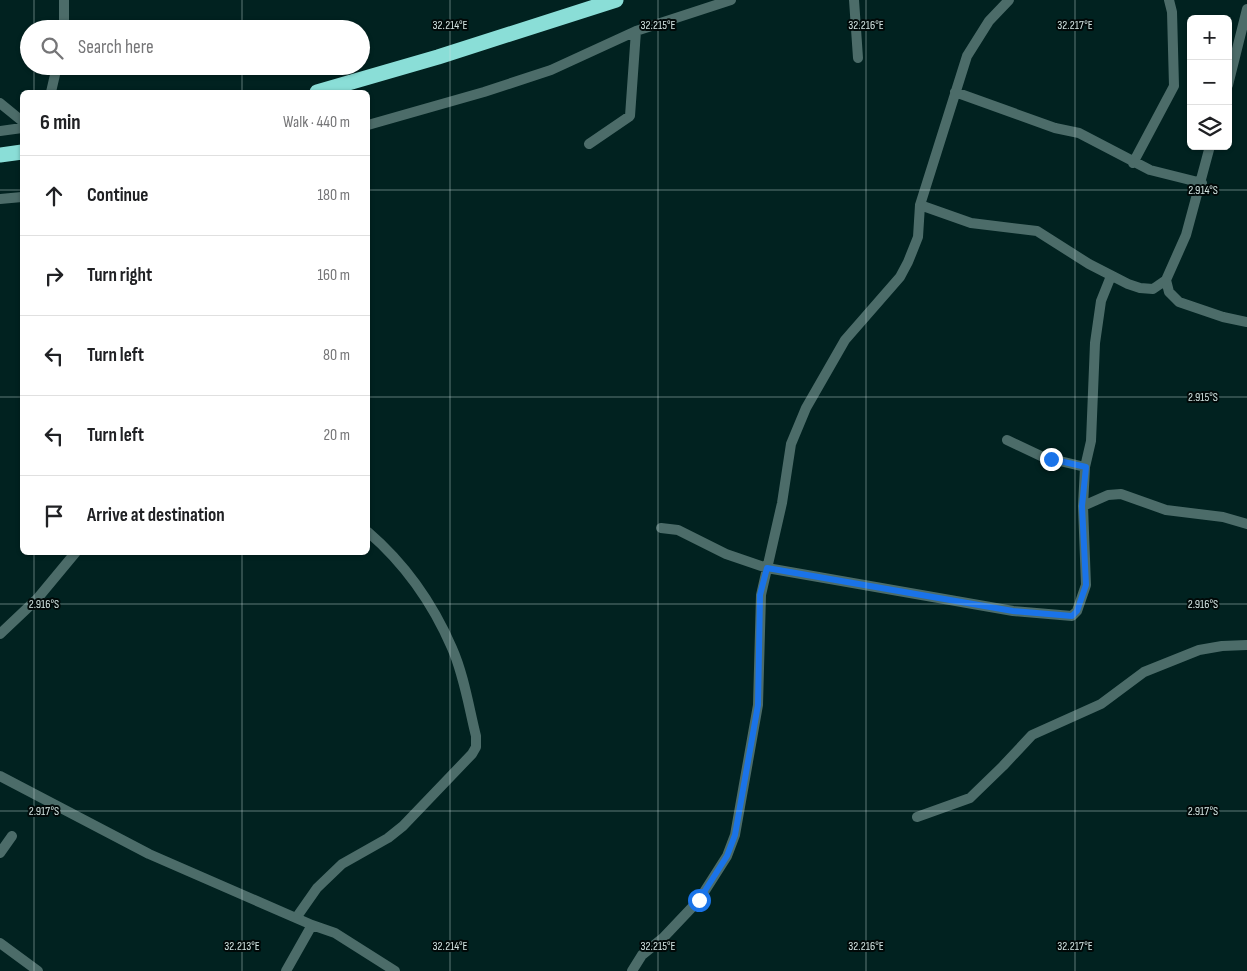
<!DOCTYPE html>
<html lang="en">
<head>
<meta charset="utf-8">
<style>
  :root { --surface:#fff; --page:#f6f6f6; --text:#202124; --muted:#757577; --line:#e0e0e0 }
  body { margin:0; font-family:"Sofia Sans Condensed",sans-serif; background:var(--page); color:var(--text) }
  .controls { position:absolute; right:15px; top:15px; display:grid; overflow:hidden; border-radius:8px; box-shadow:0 1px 4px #0004 }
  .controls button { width:45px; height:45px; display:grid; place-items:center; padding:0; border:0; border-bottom:1px solid var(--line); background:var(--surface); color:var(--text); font:25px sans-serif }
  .stop { position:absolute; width:15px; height:15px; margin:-11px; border:4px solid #1a73e8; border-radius:50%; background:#fff }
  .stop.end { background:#1a73e8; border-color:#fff; box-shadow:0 1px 5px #0008 }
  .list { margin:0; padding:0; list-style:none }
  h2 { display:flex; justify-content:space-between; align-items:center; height:65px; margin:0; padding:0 20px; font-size:21px }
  h2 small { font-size:16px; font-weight:400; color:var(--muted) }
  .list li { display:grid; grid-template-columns:32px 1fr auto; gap:15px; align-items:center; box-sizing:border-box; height:80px; padding:0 20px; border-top:1px solid var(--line) }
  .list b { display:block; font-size:19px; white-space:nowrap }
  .list em { font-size:16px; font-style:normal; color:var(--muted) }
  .icon { flex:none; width:28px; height:28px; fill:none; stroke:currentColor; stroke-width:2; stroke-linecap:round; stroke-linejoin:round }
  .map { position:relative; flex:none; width:1247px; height:971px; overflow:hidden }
  .search { position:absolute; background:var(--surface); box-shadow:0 1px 4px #0004; left:20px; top:20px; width:350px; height:55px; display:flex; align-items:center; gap:12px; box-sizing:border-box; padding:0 18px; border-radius:28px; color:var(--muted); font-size:19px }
  .panel { position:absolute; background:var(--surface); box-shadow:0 1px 4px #0004; left:20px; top:90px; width:350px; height:465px; border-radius:8px }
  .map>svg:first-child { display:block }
</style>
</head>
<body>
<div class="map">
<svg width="1247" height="971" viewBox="0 0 1247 971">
  <rect width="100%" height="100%" fill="#012220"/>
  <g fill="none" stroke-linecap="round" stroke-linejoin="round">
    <path stroke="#4c6c69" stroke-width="10" d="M 64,0 L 64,29
      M 854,0 L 858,58
      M 1228,85 L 1247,9
      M 51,92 L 57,66
      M 955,92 L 1055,128 L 1079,133 L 1150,170 L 1202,183
      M 0,103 L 22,121
      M 368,125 L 484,92 L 551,70 L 636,31 L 731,0
      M 0,131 L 22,128
      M 589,144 L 630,116 L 636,31
      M 1210,146 L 1186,235 L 1166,280 L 1169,292 L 1179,302 L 1223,317 L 1247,322
      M 1133,163 L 1174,86 L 1172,12 L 1169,0
      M 0,199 L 22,197
      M 920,205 L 971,223 L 1037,231 L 1089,264 L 1128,284 L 1140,288 L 1153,289 L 1166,280
      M 1007,440 L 1043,457 L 1085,467
      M 1083,506 L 1108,495 L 1121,494 L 1166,510 L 1223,517 L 1247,524
      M 661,528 L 678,530 L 726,554 L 767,568 L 1013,611 L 1072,616 L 1077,611 L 1086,585 L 1083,506 L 1085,467 L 1091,441 L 1095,343 L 1101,301 L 1111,276
      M 0,634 L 37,599 L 76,552
      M 0,776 L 149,854 L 312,925 L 335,933 L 395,971
      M 917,817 L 970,798 L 1003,766 L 1032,735 L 1101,704 L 1144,672 L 1199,650 L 1222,646 L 1247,645
      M 0,853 L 12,836
      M 296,918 L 317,888 L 342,864 L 388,838 L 403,826 L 472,754 L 476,747 L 476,736 C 469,708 464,675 452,648 C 433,604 404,563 368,532
      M 0,943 L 38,971
      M 286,971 L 312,925
      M 632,971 L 642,955 L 663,938 L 699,900 L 727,856 L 735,835 L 758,705 L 761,595 L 782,503 L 791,444 L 806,408 L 845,340 L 900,277 L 908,262 L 918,237 L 920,205 L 967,56 L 989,21 L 1009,0"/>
    <path stroke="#8aded7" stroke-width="15" d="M 317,92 L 438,57 L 616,0
      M 0,155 L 22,152"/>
  </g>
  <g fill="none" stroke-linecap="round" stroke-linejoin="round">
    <path stroke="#1a73e8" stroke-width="6" d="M 699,900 L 727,856 L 735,835 L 758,705 L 760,595 L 767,568 L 1013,611 L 1072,616 L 1077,611 L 1086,585 L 1082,506 L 1086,467 L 1051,459"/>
  </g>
  <path fill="none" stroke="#d2e4e2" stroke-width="1" stroke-opacity="0.45" d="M 34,0 L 34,29M 242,0 L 242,29M 450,0 L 450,971M 658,0 L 658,971M 866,0 L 866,971M 1075,0 L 1075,971M 34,66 L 34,92M 242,66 L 242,92M 0,190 L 22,190M 368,190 L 1247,190M 0,397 L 22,397M 368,397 L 1247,397M 34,552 L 34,971M 242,552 L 242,971M 0,604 L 1247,604M 0,811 L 1247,811"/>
  <g font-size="12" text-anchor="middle" fill="#d2e4e2" stroke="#010908" stroke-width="4" stroke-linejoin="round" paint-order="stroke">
    <text x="450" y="29">32.214°E</text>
    <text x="658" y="29">32.215°E</text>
    <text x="866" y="29">32.216°E</text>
    <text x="1075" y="29">32.217°E</text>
    <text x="1203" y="194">2.914°S</text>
    <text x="1203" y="401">2.915°S</text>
    <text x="44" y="608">2.916°S</text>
    <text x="1203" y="608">2.916°S</text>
    <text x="44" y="815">2.917°S</text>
    <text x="1203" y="815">2.917°S</text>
    <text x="242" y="950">32.213°E</text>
    <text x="450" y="950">32.214°E</text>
    <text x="658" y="950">32.215°E</text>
    <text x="866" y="950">32.216°E</text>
    <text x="1075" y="950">32.217°E</text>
  </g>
</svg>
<div class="controls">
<button>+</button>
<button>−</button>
<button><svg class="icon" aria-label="layers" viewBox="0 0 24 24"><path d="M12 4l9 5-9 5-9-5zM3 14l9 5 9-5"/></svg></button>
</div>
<div class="stop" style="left:699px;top:900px"></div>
<div class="stop end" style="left:1051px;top:459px"></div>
<div class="search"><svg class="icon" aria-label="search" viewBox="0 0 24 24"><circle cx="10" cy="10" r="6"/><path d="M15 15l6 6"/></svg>Search here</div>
<section class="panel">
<h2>6 min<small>Walk · 440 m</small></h2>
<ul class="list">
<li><svg class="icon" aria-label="ahead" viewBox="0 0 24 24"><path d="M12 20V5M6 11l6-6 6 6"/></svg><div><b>Continue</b></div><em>180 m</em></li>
<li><svg class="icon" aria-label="right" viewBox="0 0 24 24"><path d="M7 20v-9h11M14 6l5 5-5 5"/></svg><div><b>Turn right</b></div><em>160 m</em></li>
<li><svg class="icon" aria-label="left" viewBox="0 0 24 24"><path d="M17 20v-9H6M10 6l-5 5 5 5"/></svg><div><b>Turn left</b></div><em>80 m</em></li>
<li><svg class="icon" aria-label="left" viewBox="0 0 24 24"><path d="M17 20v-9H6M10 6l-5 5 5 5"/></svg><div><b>Turn left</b></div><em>20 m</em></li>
<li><svg class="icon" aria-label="arrive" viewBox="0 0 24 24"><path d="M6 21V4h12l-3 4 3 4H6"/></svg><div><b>Arrive at destination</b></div></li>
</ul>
</section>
</div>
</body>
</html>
